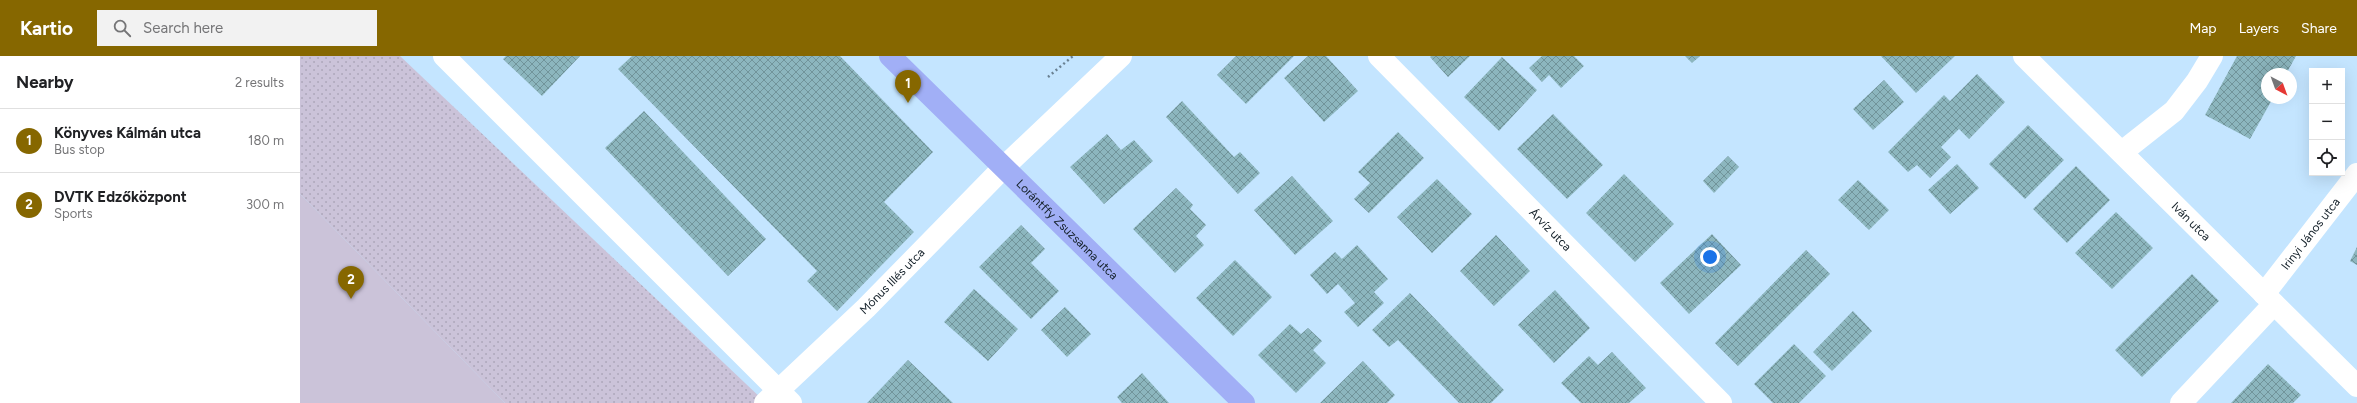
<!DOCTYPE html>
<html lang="en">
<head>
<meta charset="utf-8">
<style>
  :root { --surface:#fff; --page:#f2f2f2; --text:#202124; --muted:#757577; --line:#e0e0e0; --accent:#866700 }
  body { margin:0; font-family:Figtree,sans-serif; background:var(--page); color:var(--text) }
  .controls { position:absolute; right:12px; top:12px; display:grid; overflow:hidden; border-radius:0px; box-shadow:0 4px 16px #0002 }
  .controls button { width:36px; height:36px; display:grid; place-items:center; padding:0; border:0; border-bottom:1px solid var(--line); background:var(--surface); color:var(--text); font:20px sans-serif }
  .compass { position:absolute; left:1961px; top:12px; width:36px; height:36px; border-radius:50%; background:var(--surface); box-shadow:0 4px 16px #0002; rotate:139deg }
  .you { position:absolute; left:1410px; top:201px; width:14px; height:14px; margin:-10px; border:3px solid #fff; border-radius:50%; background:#1a73e8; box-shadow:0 0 0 6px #1a73e833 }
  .badge { display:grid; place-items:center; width:26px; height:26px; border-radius:50%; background:var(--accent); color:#fff; font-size:13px; font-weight:700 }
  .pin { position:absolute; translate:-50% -33px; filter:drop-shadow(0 1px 2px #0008) }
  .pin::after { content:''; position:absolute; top:21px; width:14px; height:12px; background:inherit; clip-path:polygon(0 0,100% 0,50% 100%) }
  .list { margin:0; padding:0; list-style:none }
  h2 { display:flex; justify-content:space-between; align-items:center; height:52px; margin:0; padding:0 16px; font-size:17px }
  h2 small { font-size:13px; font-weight:400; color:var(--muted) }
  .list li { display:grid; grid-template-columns:26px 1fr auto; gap:12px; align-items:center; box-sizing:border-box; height:64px; padding:0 16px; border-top:1px solid var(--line) }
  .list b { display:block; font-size:15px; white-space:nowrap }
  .list p { margin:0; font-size:13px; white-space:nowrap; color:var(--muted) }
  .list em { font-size:13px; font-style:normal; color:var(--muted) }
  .icon { flex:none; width:22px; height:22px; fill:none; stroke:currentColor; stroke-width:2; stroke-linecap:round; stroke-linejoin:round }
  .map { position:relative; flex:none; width:2057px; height:347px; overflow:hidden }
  header { display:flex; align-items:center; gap:24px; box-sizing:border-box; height:56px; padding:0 20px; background:var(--accent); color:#fff }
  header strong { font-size:19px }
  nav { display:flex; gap:22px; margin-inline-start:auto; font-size:14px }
  .search { width:280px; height:36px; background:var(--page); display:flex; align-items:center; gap:10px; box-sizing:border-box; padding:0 14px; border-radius:0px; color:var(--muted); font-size:15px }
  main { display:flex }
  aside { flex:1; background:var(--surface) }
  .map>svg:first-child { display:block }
</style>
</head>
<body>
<header>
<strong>Kartio</strong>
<div class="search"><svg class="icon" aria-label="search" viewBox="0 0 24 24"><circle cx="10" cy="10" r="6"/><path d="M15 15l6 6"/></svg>Search here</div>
<nav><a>Map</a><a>Layers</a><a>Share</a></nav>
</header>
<main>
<aside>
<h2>Nearby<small>2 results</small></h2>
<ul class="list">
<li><span class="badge">1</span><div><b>Könyves Kálmán utca</b><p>Bus stop</p></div><em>180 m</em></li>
<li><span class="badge">2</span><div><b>DVTK Edzőközpont</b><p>Sports</p></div><em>300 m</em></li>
</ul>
</aside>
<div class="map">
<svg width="2057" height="347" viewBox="0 0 2057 347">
  <defs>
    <pattern id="grass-dots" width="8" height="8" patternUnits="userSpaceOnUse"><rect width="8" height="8" fill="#cbc3d9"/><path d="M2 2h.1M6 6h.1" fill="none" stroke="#ada7ba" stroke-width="1.8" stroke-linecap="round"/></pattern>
    <pattern id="building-cross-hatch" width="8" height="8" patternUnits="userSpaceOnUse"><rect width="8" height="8" fill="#8cb6be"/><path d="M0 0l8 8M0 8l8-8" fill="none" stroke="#71949a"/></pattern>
  </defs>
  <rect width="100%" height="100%" fill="#c4e5ff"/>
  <path fill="url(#grass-dots)" d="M 0,0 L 100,0 L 466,347 L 205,347 L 0,138 Z"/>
  <path fill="#cbc3d9" d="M 0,138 L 205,347 L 0,347 Z"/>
  <path fill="url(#building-cross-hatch)" d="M 206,0 L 280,0 L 242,40 L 203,3 Z
    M 332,0 L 540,0 L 633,96 L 584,146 L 614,176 L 537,255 L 507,225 L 517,215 L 318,13 Z
    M 936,0 L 994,0 L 946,48 L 917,19 Z
    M 1008,0 L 1026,0 L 1058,35 L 1024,66 L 984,22 Z
    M 1131,0 L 1170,0 L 1148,21 L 1130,1 Z
    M 1242,0 L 1274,0 L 1284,10 L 1261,32 L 1249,19 L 1242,26 L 1229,12 Z
    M 1385,0 L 1400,0 L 1392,7 Z
    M 1581,0 L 1655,0 L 1616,37 Z
    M 1937,0 L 1996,0 L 1986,18 L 1967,18 L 1967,42 L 1973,42 L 1950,83 L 1905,59 Z
    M 1202,1 L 1237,34 L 1199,75 L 1164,41 Z
    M 1677,18 L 1705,46 L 1669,83 L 1659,73 L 1641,91 L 1651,101 L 1630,122 L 1617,109 L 1608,116 L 1588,96 L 1644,39 L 1650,45 Z
    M 1584,24 L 1604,46 L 1573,74 L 1553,53 Z
    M 882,45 L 934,101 L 940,96 L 960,117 L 938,138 L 866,61 Z
    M 344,55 L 466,183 L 428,220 L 305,92 Z
    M 1253,58 L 1303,109 L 1267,143 L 1217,93 Z
    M 1728,69 L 1764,104 L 1725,143 L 1689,108 Z
    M 1098,76 L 1124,102 L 1069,157 L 1054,143 L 1070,127 L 1058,116 Z
    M 807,78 L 821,94 L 834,84 L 853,105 L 804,148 L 770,111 Z
    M 1428,100 L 1439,111 L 1414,137 L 1403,125 Z
    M 1657,108 L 1679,132 L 1650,158 L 1628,134 Z
    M 1776,110 L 1810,144 L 1767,187 L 1733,153 Z
    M 1324,118 L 1374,168 L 1335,206 L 1286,157 Z
    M 992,120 L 1033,165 L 995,199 L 954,154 Z
    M 1137,123 L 1172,158 L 1132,197 L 1097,161 Z
    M 1558,124 L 1589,154 L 1569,174 L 1538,144 Z
    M 876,132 L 893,149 L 890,153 L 906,169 L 896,180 L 904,189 L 875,217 L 833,173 Z
    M 1816,156 L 1853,192 L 1812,233 L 1775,197 Z
    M 721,169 L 745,193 L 731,207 L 759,235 L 731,263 L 679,211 Z
    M 1412,178 L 1441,209 L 1389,258 L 1360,227 Z
    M 1196,179 L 1230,215 L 1194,250 L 1160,215 Z
    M 1057,189 L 1088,223 L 1074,236 L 1084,247 L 1058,271 L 1044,256 L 1055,247 L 1038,228 L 1027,238 L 1010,219 L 1035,196 L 1042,203 Z
    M 2057,191 L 2057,209 L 2050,205 Z
    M 1506,194 L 1530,218 L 1438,310 L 1415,287 Z
    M 935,204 L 972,241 L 933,280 L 896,242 Z
    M 1892,218 L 1919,245 L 1842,321 L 1815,294 Z
    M 674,233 L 718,273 L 688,305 L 644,266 Z
    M 1255,234 L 1290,272 L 1254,307 L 1218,269 Z
    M 1110,237 L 1204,334 L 1191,347 L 1159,347 L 1098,284 L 1089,291 L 1072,274 Z
    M 765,251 L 791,278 L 767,301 L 741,274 Z
    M 1553,255 L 1572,275 L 1532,315 L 1513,296 Z
    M 990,268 L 1001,278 L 1008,272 L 1022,285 L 1013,294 L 1026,307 L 996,337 L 958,299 Z
    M 1494,288 L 1526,320 L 1499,347 L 1473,347 L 1454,328 Z
    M 1312,296 L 1346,332 L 1329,347 L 1281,347 L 1261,327 L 1289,300 L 1298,309 Z
    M 608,304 L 653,347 L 567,347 Z
    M 1063,305 L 1095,339 L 1087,347 L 1020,347 Z
    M 1968,308 L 2001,339 L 1993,347 L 1931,347 Z
    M 842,317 L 869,347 L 822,347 L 817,341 Z"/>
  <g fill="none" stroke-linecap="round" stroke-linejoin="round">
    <path stroke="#6a8192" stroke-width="2.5" stroke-dasharray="2 3" stroke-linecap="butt" d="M 748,21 L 773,0"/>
    <g stroke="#fff" stroke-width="22">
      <path d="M 144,0 L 491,347"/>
      <path id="s1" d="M 1079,0 L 1421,347"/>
      <path id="s2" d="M 1724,0 L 2057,330"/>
      <path d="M 1822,96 L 1874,55 L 1897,25 L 1912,0"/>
      <path id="s3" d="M 1964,238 L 2057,118"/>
      <path id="s4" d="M 465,347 L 566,252 L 703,112 L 821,0"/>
      <path d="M 1881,347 L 1974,248"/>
    </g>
    <path stroke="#a1aff6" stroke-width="22" id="s5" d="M 590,0 L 944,347"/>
  </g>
  <g text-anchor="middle" stroke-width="3" stroke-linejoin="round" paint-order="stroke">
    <g font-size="12" fill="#142029" stroke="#e2f0fa">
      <text dy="4" stroke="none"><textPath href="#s2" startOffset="235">Iván utca</textPath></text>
      <text dy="4" stroke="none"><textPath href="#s5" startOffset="248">Lorántffy Zsuzsanna utca</textPath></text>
      <text dy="4" stroke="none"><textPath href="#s1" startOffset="244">Árvíz utca</textPath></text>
      <text dy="4" stroke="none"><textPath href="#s3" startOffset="76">Irinyi János utca</textPath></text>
      <text dy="4" stroke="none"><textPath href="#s4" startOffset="176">Mónus Illés utca</textPath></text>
    </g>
  </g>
</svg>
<div class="controls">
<button>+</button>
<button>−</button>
<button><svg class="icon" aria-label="locate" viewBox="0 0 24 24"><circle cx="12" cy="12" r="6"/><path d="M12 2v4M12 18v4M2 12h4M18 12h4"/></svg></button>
</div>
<svg class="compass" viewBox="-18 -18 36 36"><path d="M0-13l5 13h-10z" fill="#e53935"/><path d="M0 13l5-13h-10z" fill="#757577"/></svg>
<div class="you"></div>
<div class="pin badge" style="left:608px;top:47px">1</div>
<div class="pin badge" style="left:51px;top:243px">2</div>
</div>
</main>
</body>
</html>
